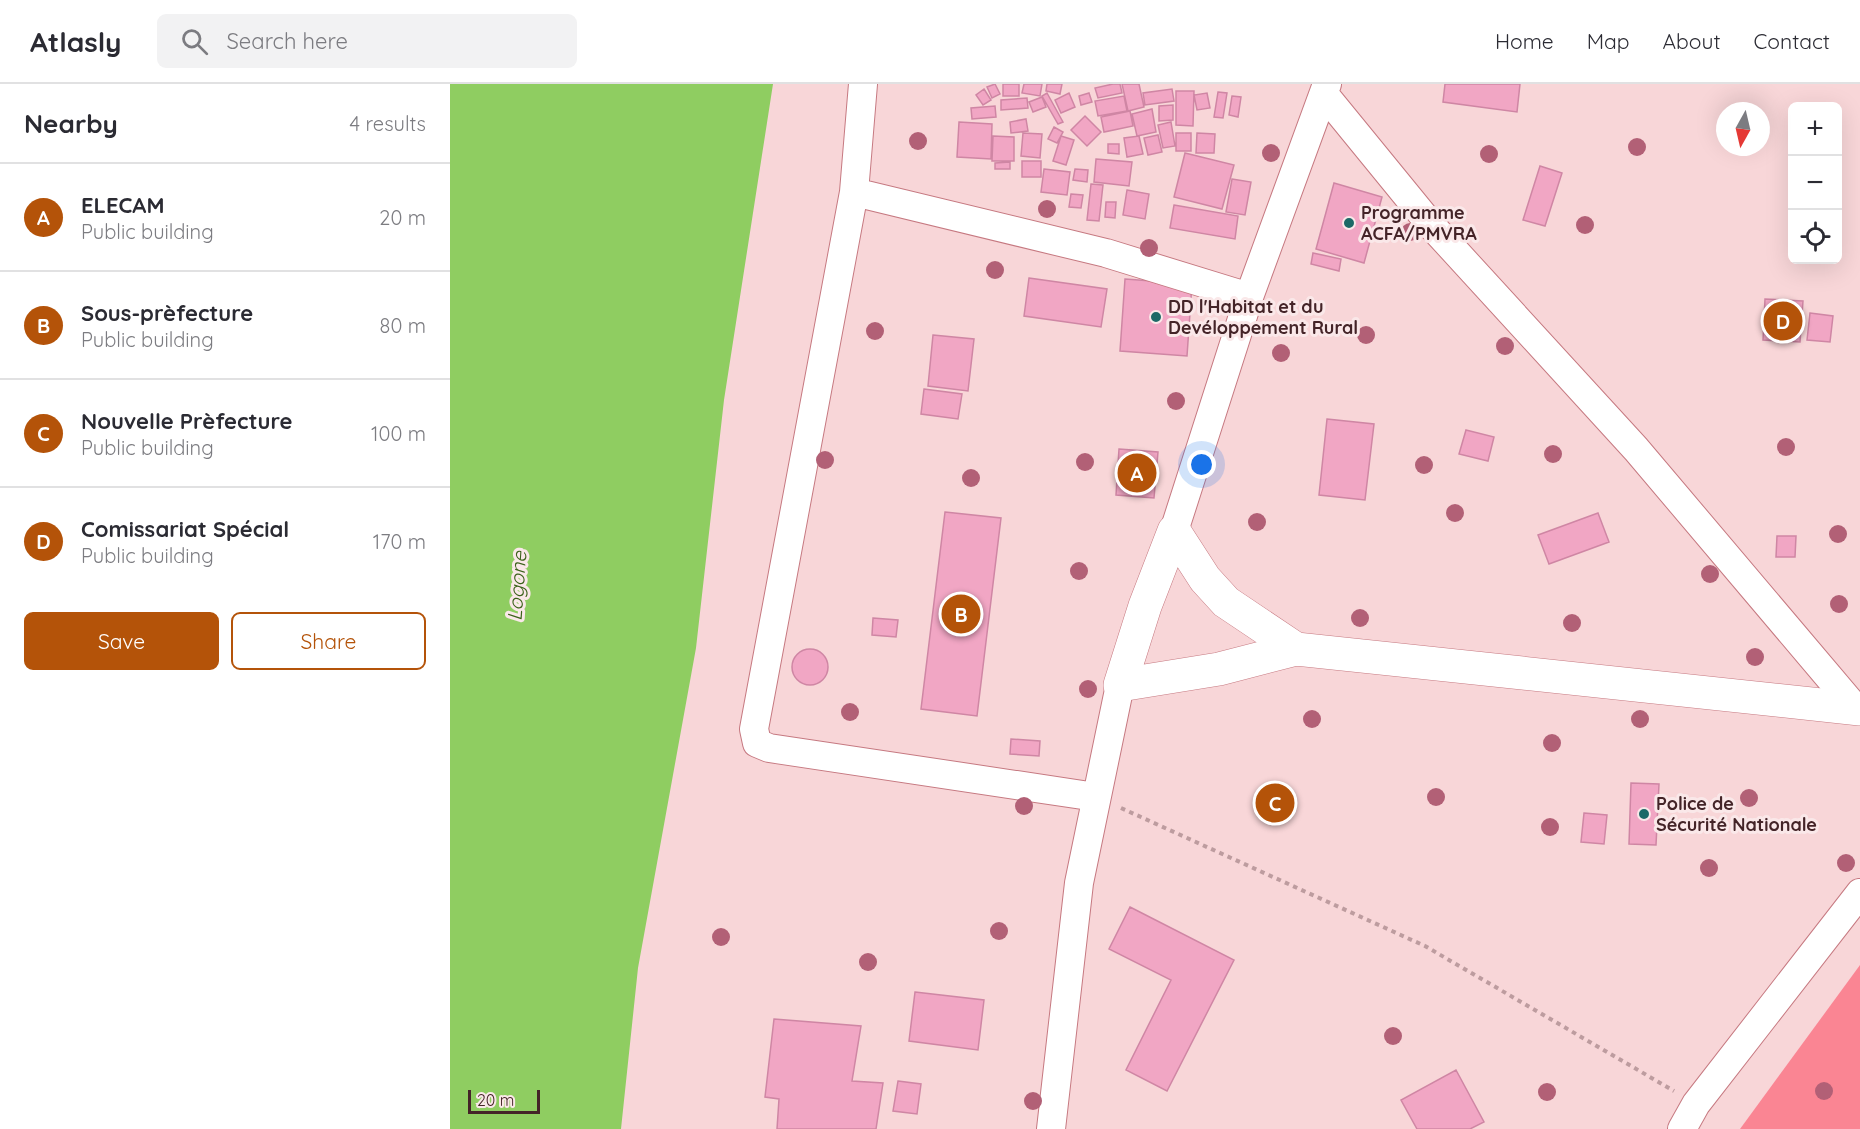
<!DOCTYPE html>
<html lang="en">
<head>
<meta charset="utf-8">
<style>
  :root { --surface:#fff; --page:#f2f2f3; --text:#2b2b33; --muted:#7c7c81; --line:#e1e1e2; --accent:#b45309 }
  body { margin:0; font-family:Quicksand,sans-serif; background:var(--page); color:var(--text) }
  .controls { position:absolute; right:18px; top:18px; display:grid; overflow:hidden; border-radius:9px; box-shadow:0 6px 24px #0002 }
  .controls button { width:54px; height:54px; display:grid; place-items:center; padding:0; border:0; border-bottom:2px solid var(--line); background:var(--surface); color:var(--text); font:30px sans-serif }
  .compass { position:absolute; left:1266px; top:18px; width:54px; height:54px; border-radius:50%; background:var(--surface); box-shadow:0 6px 24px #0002; rotate:188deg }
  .scale { position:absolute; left:18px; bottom:15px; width:72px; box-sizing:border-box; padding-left:6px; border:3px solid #442428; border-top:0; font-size:16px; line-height:21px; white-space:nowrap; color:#442428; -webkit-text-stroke:4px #fae8e9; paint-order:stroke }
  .you { position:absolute; left:752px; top:381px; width:21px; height:21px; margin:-15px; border:4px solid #fff; border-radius:50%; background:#1a73e8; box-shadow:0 0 0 9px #1a73e833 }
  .badge { display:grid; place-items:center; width:39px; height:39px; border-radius:50%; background:var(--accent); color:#fff; font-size:20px; font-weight:700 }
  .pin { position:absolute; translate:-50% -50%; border:3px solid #fff; box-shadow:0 2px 6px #0006 }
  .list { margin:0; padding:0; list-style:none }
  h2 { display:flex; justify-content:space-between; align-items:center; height:78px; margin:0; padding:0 24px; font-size:26px }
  h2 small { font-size:20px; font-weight:400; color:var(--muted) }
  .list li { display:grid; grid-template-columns:39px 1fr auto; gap:18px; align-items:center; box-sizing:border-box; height:108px; padding:0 24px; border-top:2px solid var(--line) }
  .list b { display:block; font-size:22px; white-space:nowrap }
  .list p { margin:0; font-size:20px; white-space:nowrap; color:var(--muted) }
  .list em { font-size:20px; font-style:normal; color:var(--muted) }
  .actions { display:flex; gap:12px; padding:18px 24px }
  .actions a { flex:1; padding:14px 0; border:2px solid var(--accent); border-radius:9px; text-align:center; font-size:21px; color:var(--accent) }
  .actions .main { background:var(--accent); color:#fff }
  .icon { flex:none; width:33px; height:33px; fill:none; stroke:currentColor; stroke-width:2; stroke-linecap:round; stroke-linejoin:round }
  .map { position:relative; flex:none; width:1410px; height:1045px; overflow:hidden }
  header { display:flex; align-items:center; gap:36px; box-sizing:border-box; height:84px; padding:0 30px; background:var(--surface); border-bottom:2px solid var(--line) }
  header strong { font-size:28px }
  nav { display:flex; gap:33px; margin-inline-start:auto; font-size:21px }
  .search { width:420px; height:54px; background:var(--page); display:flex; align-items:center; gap:15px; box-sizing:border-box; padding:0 21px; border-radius:9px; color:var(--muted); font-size:22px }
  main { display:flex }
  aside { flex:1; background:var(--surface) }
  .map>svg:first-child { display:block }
</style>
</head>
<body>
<header>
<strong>Atlasly</strong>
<div class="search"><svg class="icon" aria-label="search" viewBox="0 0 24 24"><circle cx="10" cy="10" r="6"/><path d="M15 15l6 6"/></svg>Search here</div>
<nav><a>Home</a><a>Map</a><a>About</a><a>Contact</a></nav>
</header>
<main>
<aside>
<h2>Nearby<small>4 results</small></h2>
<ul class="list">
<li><span class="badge">A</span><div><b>ELECAM</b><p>Public building</p></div><em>20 m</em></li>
<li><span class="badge">B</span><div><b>Sous-prèfecture</b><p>Public building</p></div><em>80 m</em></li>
<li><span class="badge">C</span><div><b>Nouvelle Prèfecture</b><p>Public building</p></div><em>100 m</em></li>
<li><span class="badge">D</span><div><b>Comissariat Spécial</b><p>Public building</p></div><em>170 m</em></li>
</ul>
<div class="actions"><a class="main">Save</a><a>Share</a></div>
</aside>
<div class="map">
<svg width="1410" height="1045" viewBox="0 0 1410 1045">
  <rect width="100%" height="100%" fill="#f8d6d8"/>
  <path fill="#fa8593" d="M 1410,881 L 1410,1045 L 1290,1045 Z"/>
  <path fill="#8fcd61" d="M 0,0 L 323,0 L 274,316 L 246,564 L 188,884 L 171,1045 L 0,1045 Z"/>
  <path fill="#f1a6c4" stroke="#cf86a4" stroke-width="1.5" d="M 545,0 L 550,10 L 542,14 L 537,3 Z
    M 553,0 L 569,0 L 569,12 L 553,12 Z
    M 574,0 L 592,0 L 590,12 L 572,9 Z
    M 597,0 L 612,0 L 610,10 L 596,7 Z
    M 663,0 L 670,0 L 672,9 L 648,14 L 645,4 Z
    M 672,0 L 689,0 L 694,23 L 678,27 Z
    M 995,0 L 1070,0 L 1067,28 L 993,18 Z
    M 534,5 L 541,16 L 533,21 L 526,11 Z
    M 722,5 L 724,17 L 695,21 L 693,9 Z
    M 726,7 L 744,7 L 743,42 L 726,41 Z
    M 768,8 L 777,9 L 773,34 L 764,33 Z
    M 597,9 L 613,38 L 608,40 L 592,12 Z
    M 619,9 L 625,23 L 611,29 L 605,16 Z
    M 639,9 L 642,18 L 631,21 L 629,12 Z
    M 757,9 L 760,24 L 747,26 L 744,11 Z
    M 674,12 L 677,27 L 648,32 L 645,17 Z
    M 782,12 L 791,13 L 788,33 L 779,31 Z
    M 592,13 L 596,23 L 583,28 L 579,18 Z
    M 577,14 L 578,24 L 551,26 L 551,16 Z
    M 723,21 L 723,36 L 709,37 L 709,22 Z
    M 545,22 L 546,33 L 522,35 L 521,24 Z
    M 702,25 L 706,48 L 687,52 L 682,30 Z
    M 680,27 L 683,42 L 654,48 L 651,33 Z
    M 635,32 L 651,48 L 637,62 L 621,46 Z
    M 576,35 L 578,47 L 561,49 L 560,38 Z
    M 509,38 L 542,40 L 541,75 L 507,73 Z
    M 721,38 L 725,62 L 713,64 L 708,41 Z
    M 604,43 L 613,48 L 607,59 L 598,55 Z
    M 573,49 L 592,50 L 590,74 L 571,72 Z
    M 726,49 L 741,49 L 741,67 L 726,67 Z
    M 747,49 L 765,50 L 764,69 L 746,69 Z
    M 708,51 L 712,68 L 698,71 L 694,54 Z
    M 543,52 L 564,53 L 564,77 L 542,77 Z
    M 611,52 L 624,56 L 616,81 L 603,77 Z
    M 689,52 L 693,70 L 677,73 L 674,54 Z
    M 658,60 L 669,60 L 669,70 L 658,69 Z
    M 735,69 L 784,81 L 772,125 L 724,113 Z
    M 646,75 L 682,78 L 679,102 L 644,98 Z
    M 572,77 L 591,77 L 591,93 L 572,93 Z
    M 560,78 L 560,85 L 545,85 L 545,79 Z
    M 1090,82 L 1112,89 L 1095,142 L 1073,136 Z
    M 594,85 L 620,88 L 617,111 L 591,108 Z
    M 625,85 L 638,86 L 637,98 L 623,96 Z
    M 782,95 L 801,98 L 795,131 L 776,128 Z
    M 884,99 L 932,113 L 914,179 L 866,165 Z
    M 641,100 L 653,101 L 649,137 L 637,136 Z
    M 677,106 L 699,110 L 695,135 L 673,131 Z
    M 621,110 L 633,111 L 631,124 L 619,123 Z
    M 656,118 L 666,118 L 665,134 L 655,133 Z
    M 724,121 L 788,132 L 785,155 L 720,144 Z
    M 863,169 L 891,175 L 889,187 L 861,180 Z
    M 579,194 L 657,205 L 651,243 L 574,232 Z
    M 675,195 L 742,200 L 737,272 L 670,267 Z
    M 1315,215 L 1353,217 L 1350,258 L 1313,256 Z
    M 1360,229 L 1383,232 L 1380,258 L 1357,256 Z
    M 483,251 L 524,255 L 518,307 L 478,302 Z
    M 474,305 L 512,310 L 508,335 L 471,330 Z
    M 877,335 L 924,340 L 915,416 L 869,411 Z
    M 1016,346 L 1044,353 L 1038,377 L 1009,370 Z
    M 669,365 L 708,368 L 704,414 L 666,411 Z
    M 495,428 L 551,434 L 527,632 L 471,625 Z
    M 1148,429 L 1159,458 L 1099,480 L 1088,451 Z
    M 1327,452 L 1346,452 L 1345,473 L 1326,473 Z
    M 423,534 L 448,536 L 446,553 L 422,551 Z
    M342 583a18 18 0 1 1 36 0a18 18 0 1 1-36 0Z
    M 561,655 L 590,657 L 589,672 L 560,670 Z
    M 1181,699 L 1209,700 L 1206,761 L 1179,760 Z
    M 1134,729 L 1157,731 L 1154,760 L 1131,758 Z
    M 680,823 L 784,876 L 717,1007 L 676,986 L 721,896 L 659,865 Z
    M 465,908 L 534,916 L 528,966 L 459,957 Z
    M 324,935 L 411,942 L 402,997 L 433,999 L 426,1045 L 327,1045 L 329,1015 L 315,1013 Z
    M 1006,986 L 1034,1038 L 1020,1045 L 967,1045 L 951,1016 Z
    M 448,997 L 471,1000 L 467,1030 L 443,1027 Z"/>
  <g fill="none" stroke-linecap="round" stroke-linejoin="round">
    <g stroke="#c67981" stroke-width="30">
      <path id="minor" d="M 413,0 L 404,108 L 304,645 L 307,659 L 319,664 L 646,713
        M 874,10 L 981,141 L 1186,365 L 1406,625
        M 404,108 L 656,169 L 799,213
        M 724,447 L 799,213 L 877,0
        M 601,1045 L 629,799 L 670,601
        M 1232,1045 L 1246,1020 L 1410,809"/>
    </g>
    <g stroke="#c67981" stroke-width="34">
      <path id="tertiary" d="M 724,447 L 695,522 L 670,601 L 769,585 L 846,565 L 1410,625
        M 724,447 L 755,495 L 776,518 L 846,565"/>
    </g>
    <path stroke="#bd9c9f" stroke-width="4" stroke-dasharray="4.5 4.5" stroke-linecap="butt" d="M 671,724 L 975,862 L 1224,1007"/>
    <use href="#minor" stroke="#fff" stroke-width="28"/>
    <use href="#tertiary" stroke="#fff" stroke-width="33"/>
  </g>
  <g fill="#b26076">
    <circle cx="468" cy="57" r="9"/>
    <circle cx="1187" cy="63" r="9"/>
    <circle cx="821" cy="69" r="9"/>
    <circle cx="1039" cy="70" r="9"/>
    <circle cx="597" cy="125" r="9"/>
    <circle cx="1135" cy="141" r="9"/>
    <circle cx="960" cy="148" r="9"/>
    <circle cx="699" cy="164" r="9"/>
    <circle cx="545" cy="186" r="9"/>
    <circle cx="425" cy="247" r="9"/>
    <circle cx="916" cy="251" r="9"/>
    <circle cx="1055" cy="262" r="9"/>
    <circle cx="831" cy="269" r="9"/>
    <circle cx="726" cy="317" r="9"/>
    <circle cx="1336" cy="363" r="9"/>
    <circle cx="1103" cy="370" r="9"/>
    <circle cx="375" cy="376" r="9"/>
    <circle cx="635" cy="378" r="9"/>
    <circle cx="974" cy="381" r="9"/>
    <circle cx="521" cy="394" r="9"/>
    <circle cx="1005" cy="429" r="9"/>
    <circle cx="807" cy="438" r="9"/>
    <circle cx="1388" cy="450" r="9"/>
    <circle cx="629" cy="487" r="9"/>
    <circle cx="1260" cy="490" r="9"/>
    <circle cx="1389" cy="520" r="9"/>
    <circle cx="910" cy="534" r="9"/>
    <circle cx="1122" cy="539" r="9"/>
    <circle cx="1305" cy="573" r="9"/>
    <circle cx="638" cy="605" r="9"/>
    <circle cx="400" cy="628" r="9"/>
    <circle cx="862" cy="635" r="9"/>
    <circle cx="1190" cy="635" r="9"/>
    <circle cx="1102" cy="659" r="9"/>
    <circle cx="986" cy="713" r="9"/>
    <circle cx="1299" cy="714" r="9"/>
    <circle cx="574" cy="722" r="9"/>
    <circle cx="1100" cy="743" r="9"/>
    <circle cx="1396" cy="779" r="9"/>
    <circle cx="1259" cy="784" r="9"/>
    <circle cx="549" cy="847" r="9"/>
    <circle cx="271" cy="853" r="9"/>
    <circle cx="418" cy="878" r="9"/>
    <circle cx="943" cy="952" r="9"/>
    <circle cx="1374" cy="1007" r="9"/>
    <circle cx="1097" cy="1008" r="9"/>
    <circle cx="583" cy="1017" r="9"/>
  </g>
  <g fill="#1c6967" stroke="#fae8e9" stroke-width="2">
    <circle cx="899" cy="139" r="6"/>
    <circle cx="706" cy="233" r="6"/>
    <circle cx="1194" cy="730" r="6"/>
  </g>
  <g text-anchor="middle" stroke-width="6" stroke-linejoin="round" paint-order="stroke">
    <g font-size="18" font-weight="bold" fill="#442428" stroke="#fae8e9" text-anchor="start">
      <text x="911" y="135">Programme<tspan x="911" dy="21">ACFA/PMVRA</tspan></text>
      <text x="718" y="229">DD l'Habitat et du<tspan x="718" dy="21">Devéloppement Rural</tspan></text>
      <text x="1206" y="726">Police de<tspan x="1206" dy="21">Sécurité Nationale</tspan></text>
    </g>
    <g font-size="20" font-style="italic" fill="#3b621a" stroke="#fae8e9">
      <text transform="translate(67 502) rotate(-86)" y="7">Logone</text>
    </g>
  </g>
</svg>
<div class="controls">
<button>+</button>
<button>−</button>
<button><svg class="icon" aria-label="locate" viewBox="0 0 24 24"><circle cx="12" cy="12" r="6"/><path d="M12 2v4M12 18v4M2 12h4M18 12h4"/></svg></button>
</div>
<svg class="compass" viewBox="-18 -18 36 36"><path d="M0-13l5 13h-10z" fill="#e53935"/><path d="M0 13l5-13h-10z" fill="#7c7c81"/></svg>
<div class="scale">20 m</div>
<div class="you"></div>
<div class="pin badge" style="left:687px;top:389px">A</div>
<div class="pin badge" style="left:511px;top:530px">B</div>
<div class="pin badge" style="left:825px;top:719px">C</div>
<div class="pin badge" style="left:1333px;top:237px">D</div>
</div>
</main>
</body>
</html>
